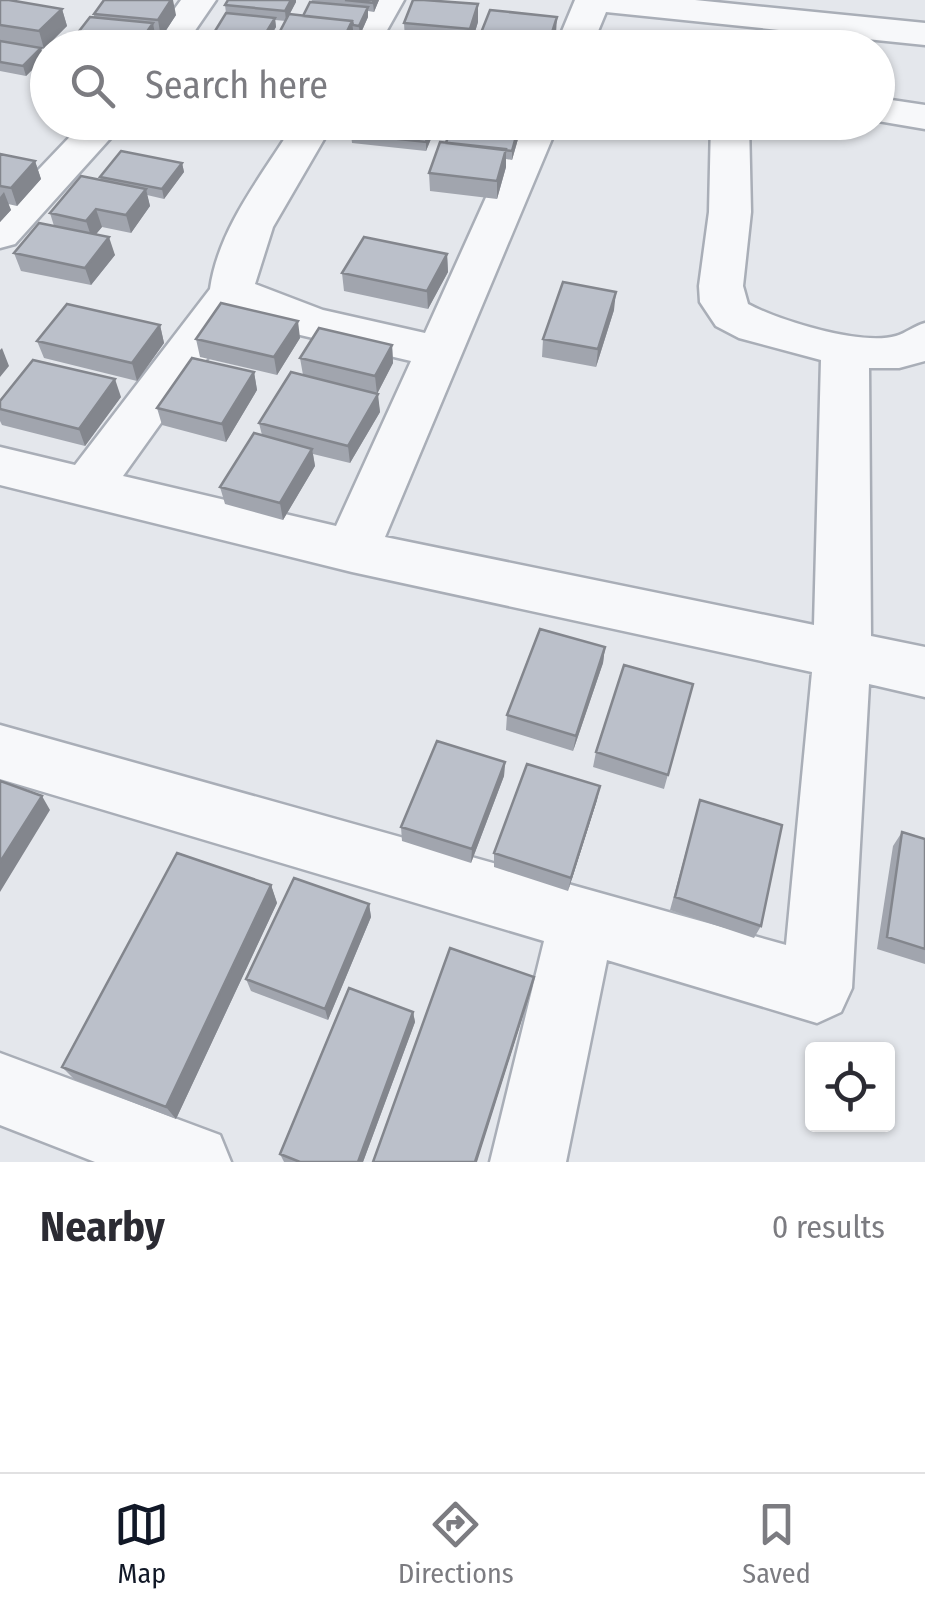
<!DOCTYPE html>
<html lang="en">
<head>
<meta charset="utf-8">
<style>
  :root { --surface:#fff; --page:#f2f2f3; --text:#2b2b33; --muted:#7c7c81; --line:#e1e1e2; --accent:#111827 }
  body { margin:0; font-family:"Fira Sans Condensed",sans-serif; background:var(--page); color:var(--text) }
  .controls { position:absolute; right:30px; bottom:30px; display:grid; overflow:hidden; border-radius:10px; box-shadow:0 2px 8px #0004 }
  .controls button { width:90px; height:90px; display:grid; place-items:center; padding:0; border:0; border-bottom:2px solid var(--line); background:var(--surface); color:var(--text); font:50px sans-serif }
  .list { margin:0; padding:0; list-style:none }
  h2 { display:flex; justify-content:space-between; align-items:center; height:130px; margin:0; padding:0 40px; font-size:42px }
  h2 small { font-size:32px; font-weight:400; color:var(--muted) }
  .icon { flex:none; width:55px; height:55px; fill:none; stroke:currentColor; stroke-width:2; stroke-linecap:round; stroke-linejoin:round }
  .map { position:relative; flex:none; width:925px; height:1162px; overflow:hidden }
  .search { position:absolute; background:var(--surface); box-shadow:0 2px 8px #0004; left:30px; right:30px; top:30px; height:110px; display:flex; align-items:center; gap:25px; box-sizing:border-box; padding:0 35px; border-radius:55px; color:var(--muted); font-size:38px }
  .sheet { height:310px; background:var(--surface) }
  nav { display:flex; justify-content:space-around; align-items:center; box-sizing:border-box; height:140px; border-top:2px solid var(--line); background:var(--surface); font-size:28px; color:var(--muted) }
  nav a { display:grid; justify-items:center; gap:5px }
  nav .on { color:var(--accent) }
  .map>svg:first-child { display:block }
</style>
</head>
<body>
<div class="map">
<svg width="925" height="1162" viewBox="0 0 925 1162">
  <rect width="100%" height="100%" fill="#e4e7ec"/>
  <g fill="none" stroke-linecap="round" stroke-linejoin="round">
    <g stroke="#a9aeb7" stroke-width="5">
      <path id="minor" d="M 181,0 L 216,0 L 183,48 L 146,48 Z
        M 370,0 L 404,0 L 377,48 L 341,48 Z
        M 575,0 L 695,0 L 925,23 L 925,45 L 606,12 L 591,48 L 555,48 Z
        M 878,98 L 925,105 L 925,129 L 878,121 Z
        M 84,122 L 125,122 L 15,244 L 0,248 L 0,210 Z
        M 295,122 L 334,122 L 273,227 L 255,284 L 323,310 L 425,333 L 520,122 L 559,122 L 385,537 L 814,625 L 821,360 L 739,338 L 716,326 L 700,302 L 699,286 L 709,212 L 711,122 L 749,122 L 751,212 L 743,286 L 748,304 C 780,321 861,346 896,336 C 906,333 914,326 925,323 L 925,361 L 899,368 L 869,368 L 871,636 L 925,647 L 925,697 L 869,684 L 852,988 L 841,1012 L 817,1023 L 607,960 L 566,1162 L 490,1162 L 544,941 L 0,779 L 0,725 L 786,945 L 812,672 L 352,572 L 0,485 L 0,447 L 75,465 L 210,289 C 219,226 263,175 295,122 ZM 241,311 L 296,334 L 411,361 L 336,526 L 123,476 Z
        M 0,1053 L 220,1135 L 231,1162 L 95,1162 L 0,1125 Z"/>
    </g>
    <use href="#minor" fill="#f7f8fa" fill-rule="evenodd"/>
  </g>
  <path fill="#a1a5ae" d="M 0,0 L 62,9 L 67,26 L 44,49 L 0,41 Z
    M 228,0 L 296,0 L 296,2 L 286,21 L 275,20 L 276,27 L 265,45 L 217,40 L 215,31 L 226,13 L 225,5 Z
    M 312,0 L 379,0 L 374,12 L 368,11 L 368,17 L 360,35 L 353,34 L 354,38 L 349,48 L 270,48 L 277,42 L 277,37 L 303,16 Z
    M 478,4 L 478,22 L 470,48 L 403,48 L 405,40 L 404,23 Z
    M 94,14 L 176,15 L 161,38 L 156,37 L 156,40 L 152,48 L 63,48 L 75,45 L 73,39 L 94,17 Z
    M 0,41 L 44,58 L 26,76 L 0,71 Z
    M 356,122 L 441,122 L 440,126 L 432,125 L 433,134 L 426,151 L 352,143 L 351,134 Z
    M 518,139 L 512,160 L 506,159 L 506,167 L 497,199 L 430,191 L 429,173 Z
    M 0,154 L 35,161 L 41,179 L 17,206 L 8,204 L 11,210 L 0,222 Z
    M 182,163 L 184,172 L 164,199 L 147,195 L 150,206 L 131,233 L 102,227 L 96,234 L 115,255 L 91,285 L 21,271 L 14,253 L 54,226 L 50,213 L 101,180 L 100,177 Z
    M 447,254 L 448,272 L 428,309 L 344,291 L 342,273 Z
    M 614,310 L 596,367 L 542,357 L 543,339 Z
    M 160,325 L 164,343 L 137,381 L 44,358 L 37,341 Z
    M 300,338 L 277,375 L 200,357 L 196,339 Z
    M 392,345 L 393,363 L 377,394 L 380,412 L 350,463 L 313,454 L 315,466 L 283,520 L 225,504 L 220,487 L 262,435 L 259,423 L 303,375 L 300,358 Z
    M 254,372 L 257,390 L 226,442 L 162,425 L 157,408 Z
    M 121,397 L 85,446 L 2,425 L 0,421 L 0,401 Z
    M 605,647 L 603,663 L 573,751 L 506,730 L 507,715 Z
    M 693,684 L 664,789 L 593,767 L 596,752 Z
    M 505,762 L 504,776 L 471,863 L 402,841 L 401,827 Z
    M 597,800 L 568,891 L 494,867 L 494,853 Z
    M 700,800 L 761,926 L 754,938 L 670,910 Z
    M 902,832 L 925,839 L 925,964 L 877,949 L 893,846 Z
    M 271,885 L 277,903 L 176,1119 L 75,1080 L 62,1067 Z
    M 369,904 L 371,917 L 328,1020 L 251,991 L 246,979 Z
    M 413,1012 L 415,1022 L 363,1162 L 284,1162 L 280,1154 Z"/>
  <path fill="#83868d" d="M 171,0 L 173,0 L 176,15 L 161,38 L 158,20 Z
    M 291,0 L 296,0 L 296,2 L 286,21 L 285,11 Z
    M 374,0 L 379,0 L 374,12 L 373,3 Z
    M 478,4 L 478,22 L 470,48 L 468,48 L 470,29 Z
    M 368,7 L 368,17 L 360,35 L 359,26 Z
    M 62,9 L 67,26 L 44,49 L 39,31 Z
    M 557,17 L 556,34 L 551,48 L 547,48 Z
    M 275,18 L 276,27 L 265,45 L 264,36 Z
    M 352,21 L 354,38 L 349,48 L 342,48 L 341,44 Z
    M 153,23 L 156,40 L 152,48 L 137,48 Z
    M 41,48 L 44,58 L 26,76 L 23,66 Z
    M 432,124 L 433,134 L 426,151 L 426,142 Z
    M 518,129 L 518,139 L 512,160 L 512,151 Z
    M 506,149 L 506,167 L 497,199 L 497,181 Z
    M 35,161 L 41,179 L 17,206 L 11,188 Z
    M 182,163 L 184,172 L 164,199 L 162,189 Z
    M 146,189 L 150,206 L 131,233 L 126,215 Z
    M 4,192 L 11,210 L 0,222 L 0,197 Z
    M 96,209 L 102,227 L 92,239 L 86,221 Z
    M 109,237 L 115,255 L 91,285 L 85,268 Z
    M 447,254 L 448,272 L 428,309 L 427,291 Z
    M 616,292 L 614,310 L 596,367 L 598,349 Z
    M 298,321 L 300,338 L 277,375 L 274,357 Z
    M 160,325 L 164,343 L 137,381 L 132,363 Z
    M 392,345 L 393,363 L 377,394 L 375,376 Z
    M 2,348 L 9,366 L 0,377 L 0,350 Z
    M 254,372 L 257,390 L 226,442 L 222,424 Z
    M 115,379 L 121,397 L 85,446 L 79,429 Z
    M 378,394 L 380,412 L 350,463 L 348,446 Z
    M 312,449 L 315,466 L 283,520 L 280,503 Z
    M 605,647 L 603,663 L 573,751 L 576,736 Z
    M 505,762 L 504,776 L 471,863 L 472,849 Z
    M 600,786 L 597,800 L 568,891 L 571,878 Z
    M 42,796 L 50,810 L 0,892 L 0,862 Z
    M 271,885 L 277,903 L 176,1119 L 166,1107 Z
    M 369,904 L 371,917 L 328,1020 L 325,1009 Z
    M 534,977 L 532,988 L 477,1162 L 475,1162 Z
    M 413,1012 L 415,1022 L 363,1162 L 358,1162 Z"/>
  <path fill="#bbc0ca" stroke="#83868d" stroke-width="2.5" d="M 0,0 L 9,0 L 62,9 L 39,31 L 0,25 Z
    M 104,0 L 171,0 L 158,20 L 94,14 Z
    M 228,0 L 291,0 L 285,11 L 225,5 Z
    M 345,0 L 374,0 L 373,3 Z
    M 413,0 L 424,0 L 478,4 L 470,29 L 404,23 Z
    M 310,2 L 368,7 L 359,26 L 353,25 L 352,21 L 303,16 Z
    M 490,10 L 557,17 L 547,48 L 475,48 Z
    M 226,13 L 275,18 L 264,36 L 215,31 Z
    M 289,14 L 352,21 L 341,44 L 277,37 Z
    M 90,17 L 153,23 L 137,46 L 73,39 Z
    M 407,37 L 470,43 L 468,48 L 403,48 Z
    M 0,41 L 41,48 L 23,66 L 0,62 Z
    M 197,42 L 247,48 L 193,48 Z
    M 274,42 L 327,48 L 270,48 Z
    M 66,44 L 100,48 L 63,48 Z
    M 356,122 L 417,122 L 432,124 L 426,142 L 351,134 Z
    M 453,122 L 457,122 L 518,129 L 512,151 L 446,143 Z
    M 440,142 L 506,149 L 497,181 L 429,173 Z
    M 121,151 L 182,163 L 162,189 L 100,177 Z
    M 0,154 L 35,161 L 11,188 L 0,186 Z
    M 81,176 L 146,189 L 126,215 L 96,209 L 86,221 L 50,213 Z
    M 39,223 L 109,237 L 85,268 L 14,253 Z
    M 364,237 L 447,254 L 427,291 L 342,273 Z
    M 563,282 L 616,292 L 598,349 L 543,339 Z
    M 221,303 L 298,321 L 274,357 L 196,339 Z
    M 67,304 L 160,325 L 132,363 L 37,341 Z
    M 319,328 L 392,345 L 375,376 L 300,358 Z
    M 192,358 L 254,372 L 222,424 L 157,408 Z
    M 33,360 L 115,379 L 79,429 L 0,409 L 0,401 Z
    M 291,372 L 378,394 L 348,446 L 259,423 Z
    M 254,433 L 312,449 L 280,503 L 220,487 Z
    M 540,629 L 605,647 L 576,736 L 507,715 Z
    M 624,665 L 693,684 L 668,775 L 596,752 Z
    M 437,741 L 505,762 L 472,849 L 401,827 Z
    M 527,764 L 600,786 L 571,878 L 494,853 Z
    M 0,781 L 42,796 L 0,862 Z
    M 700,800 L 782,825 L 761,926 L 675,897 Z
    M 902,832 L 925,839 L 925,949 L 887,937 Z
    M 177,853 L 271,885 L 166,1107 L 62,1067 Z
    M 294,878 L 369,904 L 325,1009 L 246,979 Z
    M 450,948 L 534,977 L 475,1162 L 373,1162 Z
    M 349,988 L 413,1012 L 358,1162 L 300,1162 L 280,1154 Z"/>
</svg>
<div class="controls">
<button><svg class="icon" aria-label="locate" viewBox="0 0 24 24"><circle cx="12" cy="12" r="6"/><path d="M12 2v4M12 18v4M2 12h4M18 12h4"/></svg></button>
</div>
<div class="search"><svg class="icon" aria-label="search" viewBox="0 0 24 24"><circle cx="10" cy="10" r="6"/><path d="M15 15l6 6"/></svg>Search here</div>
</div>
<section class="sheet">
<h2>Nearby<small>0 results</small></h2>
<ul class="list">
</ul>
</section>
<nav>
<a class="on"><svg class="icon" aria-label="map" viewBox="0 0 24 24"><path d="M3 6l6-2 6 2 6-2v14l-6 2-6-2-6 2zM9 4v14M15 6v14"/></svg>Map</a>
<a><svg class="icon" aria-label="directions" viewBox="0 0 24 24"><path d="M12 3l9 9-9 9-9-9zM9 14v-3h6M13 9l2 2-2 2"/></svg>Directions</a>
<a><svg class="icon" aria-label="saved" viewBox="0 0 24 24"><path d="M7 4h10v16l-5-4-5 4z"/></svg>Saved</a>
</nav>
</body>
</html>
